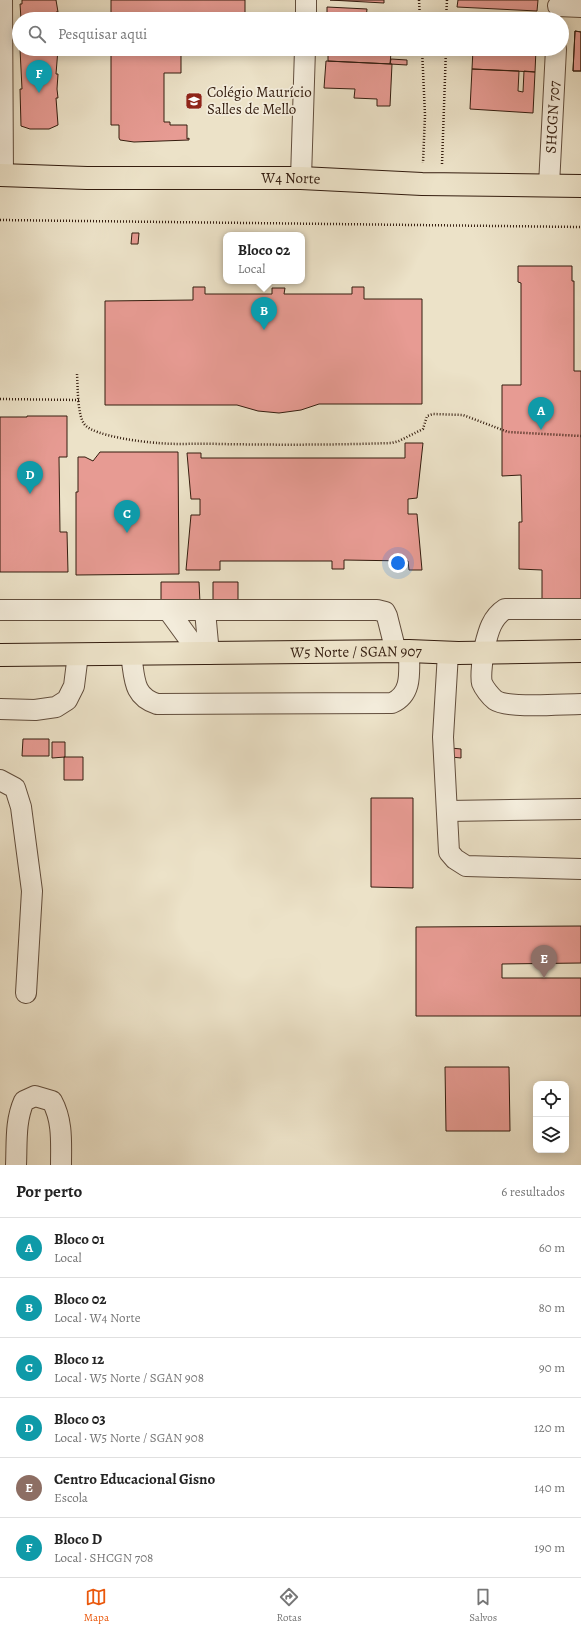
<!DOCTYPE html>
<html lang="pt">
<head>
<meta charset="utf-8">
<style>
  :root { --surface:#fff; --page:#f2f2f2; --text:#222; --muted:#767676; --line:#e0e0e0; --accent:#ea580c }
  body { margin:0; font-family:Alegreya,serif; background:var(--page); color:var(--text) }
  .controls { position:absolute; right:12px; bottom:12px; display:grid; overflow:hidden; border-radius:8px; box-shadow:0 2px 10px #0003 }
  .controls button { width:36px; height:36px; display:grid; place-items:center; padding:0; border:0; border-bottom:1px solid var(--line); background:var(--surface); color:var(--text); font:20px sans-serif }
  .you { position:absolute; left:398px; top:563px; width:14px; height:14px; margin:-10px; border:3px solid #fff; border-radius:50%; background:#1a73e8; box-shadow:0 0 0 6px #1a73e833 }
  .badge { display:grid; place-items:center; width:26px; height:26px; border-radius:50%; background:var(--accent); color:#fff; font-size:13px; font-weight:700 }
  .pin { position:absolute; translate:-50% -33px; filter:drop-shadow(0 1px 2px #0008) }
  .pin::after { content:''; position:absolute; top:21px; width:14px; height:12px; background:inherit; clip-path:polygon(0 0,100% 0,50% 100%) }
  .popup { position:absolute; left:223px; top:232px; width:82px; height:52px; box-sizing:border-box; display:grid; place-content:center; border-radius:8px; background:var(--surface); filter:drop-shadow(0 1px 3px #0005); font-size:13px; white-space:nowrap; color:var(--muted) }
  .popup b { font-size:15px; color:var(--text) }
  .popup::after { content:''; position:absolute; left:50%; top:100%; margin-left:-8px; border:8px solid transparent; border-top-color:var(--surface) }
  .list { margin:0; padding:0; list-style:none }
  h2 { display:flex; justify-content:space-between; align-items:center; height:52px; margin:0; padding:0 16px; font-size:17px }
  h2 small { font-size:13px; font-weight:400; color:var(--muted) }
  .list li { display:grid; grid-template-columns:26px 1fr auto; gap:12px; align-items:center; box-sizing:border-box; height:60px; padding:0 16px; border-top:1px solid var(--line) }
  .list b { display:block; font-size:15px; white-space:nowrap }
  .list p { margin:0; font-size:13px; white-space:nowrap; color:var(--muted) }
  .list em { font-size:13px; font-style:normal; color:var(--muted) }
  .icon { flex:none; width:22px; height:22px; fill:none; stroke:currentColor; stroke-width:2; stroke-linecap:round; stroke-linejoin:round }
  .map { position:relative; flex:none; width:581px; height:1165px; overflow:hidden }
  .search { position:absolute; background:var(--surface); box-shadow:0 2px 10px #0003; left:12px; right:12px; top:12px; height:44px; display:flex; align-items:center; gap:10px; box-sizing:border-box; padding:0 14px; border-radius:22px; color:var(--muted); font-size:15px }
  .sheet { height:412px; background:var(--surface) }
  nav { display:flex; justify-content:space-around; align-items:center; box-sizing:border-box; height:56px; border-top:1px solid var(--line); background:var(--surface); font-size:11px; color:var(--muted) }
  nav a { display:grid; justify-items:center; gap:2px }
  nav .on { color:var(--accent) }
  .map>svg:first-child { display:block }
</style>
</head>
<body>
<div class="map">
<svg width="581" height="1165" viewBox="0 0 581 1165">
  <rect width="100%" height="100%" fill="#ece2c8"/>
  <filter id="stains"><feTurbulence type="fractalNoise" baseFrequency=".005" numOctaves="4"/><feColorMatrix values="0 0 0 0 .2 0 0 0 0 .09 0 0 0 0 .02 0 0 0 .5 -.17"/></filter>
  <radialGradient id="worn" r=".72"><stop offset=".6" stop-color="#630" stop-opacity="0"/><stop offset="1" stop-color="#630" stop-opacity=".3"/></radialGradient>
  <path fill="#e79b93" stroke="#341d0f" d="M 22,0 L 56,0 L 58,12 L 56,12 L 56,19 L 21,19 L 20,4 L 22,4 Z
    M 111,0 L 245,0 L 245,19 L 111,19 Z
    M 330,0 L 384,0 L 384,3 Z
    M 458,0 L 538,0 L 537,11 L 457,7 Z
    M 327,7 L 367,9 L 366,19 L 327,19 Z
    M 457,13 L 537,17 L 537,19 L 456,19 Z
    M 575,31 L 581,32 L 581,71 L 573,71 Z
    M 575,31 L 581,32 L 581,71 L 573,71 Z
    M 20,49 L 58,49 L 56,74 L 58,74 L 57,89 L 58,98 L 56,98 L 58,125 L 49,129 L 30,129 L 21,126 L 20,89 L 22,89 Z
    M 111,49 L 240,49 L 240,53 L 181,53 L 181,73 L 164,73 L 164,122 L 170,122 L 170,125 L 187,125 L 187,139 L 189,138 L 189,140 L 134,142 L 120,140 L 119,138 L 119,125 L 111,125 Z
    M 328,49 L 396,49 L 396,53 L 391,53 L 390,64 L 328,61 Z
    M 473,49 L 536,49 L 535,72 L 472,69 Z
    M 391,59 L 407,60 L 407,65 L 390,64 Z
    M 326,61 L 392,64 L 390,106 L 377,106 L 377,99 L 354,98 L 355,89 L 324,88 Z
    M 472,69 L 519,71 L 518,91 L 523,92 L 524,71 L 535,72 L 533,113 L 470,109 Z
    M 132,233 L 139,233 L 138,244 L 131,244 Z
    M 518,266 L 572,266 L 572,281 L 574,281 L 574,371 L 581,371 L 581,600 L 542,600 L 542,570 L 519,569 L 519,522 L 522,522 L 521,475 L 502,476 L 502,385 L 521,385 L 521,283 L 518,282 Z
    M 193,287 L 205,287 L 205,294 L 272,294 L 272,288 L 285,288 L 284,294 L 352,294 L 352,287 L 364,287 L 364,299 L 422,299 L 422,404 L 319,404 L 301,410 L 279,413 L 258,411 L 237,405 L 105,405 L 105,301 L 193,300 Z
    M 27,416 L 67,416 L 67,457 L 59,457 L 60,532 L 67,532 L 68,572 L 0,572 L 0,417 L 27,417 Z
    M 405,443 L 423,443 L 417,498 L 408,499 L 408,514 L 417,514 L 422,570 L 409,570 L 408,561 L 344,560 L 344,569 L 332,569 L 332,561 L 220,561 L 220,570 L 186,570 L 191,515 L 200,515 L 200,499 L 191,499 L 187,453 L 201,453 L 201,458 L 405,458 Z
    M 100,452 L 178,452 L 179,574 L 76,575 L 76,492 L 78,492 L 78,457 L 85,457 L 93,461 Z
    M 161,582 L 199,582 L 200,603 L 161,603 Z
    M 213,582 L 238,582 L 238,603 L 213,603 Z
    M 23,739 L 49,739 L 49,756 L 22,756 Z
    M 52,742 L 65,742 L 65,757 L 52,758 Z
    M 451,748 L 461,749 L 461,758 L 451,757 Z
    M 64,757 L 83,757 L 83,780 L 64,780 Z
    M 371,798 L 413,798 L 413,888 L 371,887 Z
    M 581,926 L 581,963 L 502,964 L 502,978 L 581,978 L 581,1016 L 416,1016 L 416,927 Z
    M 445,1067 L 509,1067 L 510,1131 L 446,1131 Z"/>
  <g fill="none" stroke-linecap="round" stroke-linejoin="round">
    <g stroke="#624e3d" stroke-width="22">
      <g id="minor">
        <path d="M 2,0 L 3,175"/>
        <path d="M 558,6 L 581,7"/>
        <path d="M 306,19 L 306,0"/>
        <path d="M 301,178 L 305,49"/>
        <path id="s1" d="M 549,185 L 556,49"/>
        <path d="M 581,609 L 505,609 C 491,618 488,633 484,649 C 483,656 480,676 482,683 C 484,688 490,696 495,700 C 508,709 563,704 581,704"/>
        <path d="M 0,610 L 377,610 L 385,612 L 387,616 L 396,652"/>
        <path d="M 168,610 L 200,654"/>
        <path d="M 205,611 L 209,654"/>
        <path d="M 448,653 L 443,737 L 449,852 L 455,859 L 466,866 L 581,869"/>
        <path d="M 131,655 C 135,677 132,696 157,704 L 392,703 C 413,694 409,671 409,651"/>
        <path d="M 0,709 L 35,710 L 56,707 L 67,700 L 74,686 L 78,654"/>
        <path d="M 0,780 L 15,788 L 21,807 L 32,891 L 26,993"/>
        <path d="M 447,811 L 581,809"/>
        <path d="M 16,1165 C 17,1143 15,1121 24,1101 L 35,1096 L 52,1101 C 63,1121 61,1143 61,1165"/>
      </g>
    </g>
    <g stroke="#341d0f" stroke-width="24">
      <g id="major">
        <path id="s2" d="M 0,175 L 87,178 L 301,178 L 422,184 L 581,186"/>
        <path id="s3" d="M 0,655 L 409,651 L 458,653 L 581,651"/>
      </g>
    </g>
    <path stroke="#341d0f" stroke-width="2.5" stroke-dasharray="1 2" stroke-linecap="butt" d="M 419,0 L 420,19
      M 446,19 L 447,0
      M 422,49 L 425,115 L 423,163
      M 442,164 L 446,49
      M 0,220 L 581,227
      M 77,374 C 78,387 77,416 85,425 C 95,436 142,442 158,443 C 178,445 198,443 219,444 C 277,445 334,445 392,443 L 399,441 L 423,429 L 427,416 L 433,414 L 463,415 L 508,432 L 581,436
      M 0,399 L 79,400"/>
    <use href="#minor" stroke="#f3ecdb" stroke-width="20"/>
    <use href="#major" stroke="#ece2c8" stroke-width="22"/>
  </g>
  <defs>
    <g id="school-square" transform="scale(0.9)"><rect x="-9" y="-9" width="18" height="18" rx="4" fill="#8f2418" stroke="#f3ecdb"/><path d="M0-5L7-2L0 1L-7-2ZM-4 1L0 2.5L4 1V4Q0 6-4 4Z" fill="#fff"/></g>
  </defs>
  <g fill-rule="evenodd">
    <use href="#school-square" x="194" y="101"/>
  </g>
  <g text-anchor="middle" stroke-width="3.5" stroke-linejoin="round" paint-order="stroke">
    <g font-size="15" fill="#341d0f" stroke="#f3ecdb" text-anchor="start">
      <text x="207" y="97">Colégio Maurício<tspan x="207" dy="17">Salles de Mello</tspan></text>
    </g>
    <g font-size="15" fill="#341d0f" stroke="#f3ecdb">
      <text dy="5" stroke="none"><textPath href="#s1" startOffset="68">SHCGN 707</textPath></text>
      <text dy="5" stroke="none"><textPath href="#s2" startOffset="291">W4 Norte</textPath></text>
      <text dy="5" stroke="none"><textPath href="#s3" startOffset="356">W5 Norte / SGAN 907</textPath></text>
    </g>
  </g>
  <rect width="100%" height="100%" filter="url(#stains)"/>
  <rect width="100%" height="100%" fill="url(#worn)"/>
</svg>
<div class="controls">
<button><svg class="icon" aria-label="locate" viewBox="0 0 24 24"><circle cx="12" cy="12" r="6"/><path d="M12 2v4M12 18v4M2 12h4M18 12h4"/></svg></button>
<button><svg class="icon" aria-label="layers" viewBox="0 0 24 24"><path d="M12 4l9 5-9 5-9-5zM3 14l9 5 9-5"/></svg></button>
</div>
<div class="you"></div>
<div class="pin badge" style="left:541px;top:430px;background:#0f9aa8">A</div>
<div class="pin badge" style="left:264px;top:330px;background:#0f9aa8">B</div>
<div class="popup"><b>Bloco 02</b>Local</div>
<div class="pin badge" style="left:127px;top:533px;background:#0f9aa8">C</div>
<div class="pin badge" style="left:30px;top:494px;background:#0f9aa8">D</div>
<div class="pin badge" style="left:544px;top:978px;background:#8d6e63">E</div>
<div class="pin badge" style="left:39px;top:93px;background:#0f9aa8">F</div>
<div class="search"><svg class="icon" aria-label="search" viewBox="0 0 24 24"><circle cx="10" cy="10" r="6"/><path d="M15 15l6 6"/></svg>Pesquisar aqui</div>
</div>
<section class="sheet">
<h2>Por perto<small>6 resultados</small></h2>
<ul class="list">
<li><span class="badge" style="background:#0f9aa8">A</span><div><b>Bloco 01</b><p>Local</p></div><em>60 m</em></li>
<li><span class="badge" style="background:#0f9aa8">B</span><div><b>Bloco 02</b><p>Local · W4 Norte</p></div><em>80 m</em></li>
<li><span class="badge" style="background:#0f9aa8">C</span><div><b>Bloco 12</b><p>Local · W5 Norte / SGAN 908</p></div><em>90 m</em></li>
<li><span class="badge" style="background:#0f9aa8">D</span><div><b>Bloco 03</b><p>Local · W5 Norte / SGAN 908</p></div><em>120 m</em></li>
<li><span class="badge" style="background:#8d6e63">E</span><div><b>Centro Educacional Gisno</b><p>Escola</p></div><em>140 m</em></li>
<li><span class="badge" style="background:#0f9aa8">F</span><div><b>Bloco D</b><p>Local · SHCGN 708</p></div><em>190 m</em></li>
</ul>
</section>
<nav>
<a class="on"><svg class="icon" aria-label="map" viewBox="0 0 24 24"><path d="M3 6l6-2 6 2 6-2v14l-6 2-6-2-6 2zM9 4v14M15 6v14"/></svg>Mapa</a>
<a><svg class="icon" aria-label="directions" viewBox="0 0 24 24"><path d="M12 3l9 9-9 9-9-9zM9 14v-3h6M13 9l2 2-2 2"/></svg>Rotas</a>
<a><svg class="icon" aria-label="saved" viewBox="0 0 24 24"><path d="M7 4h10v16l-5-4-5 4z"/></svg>Salvos</a>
</nav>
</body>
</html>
